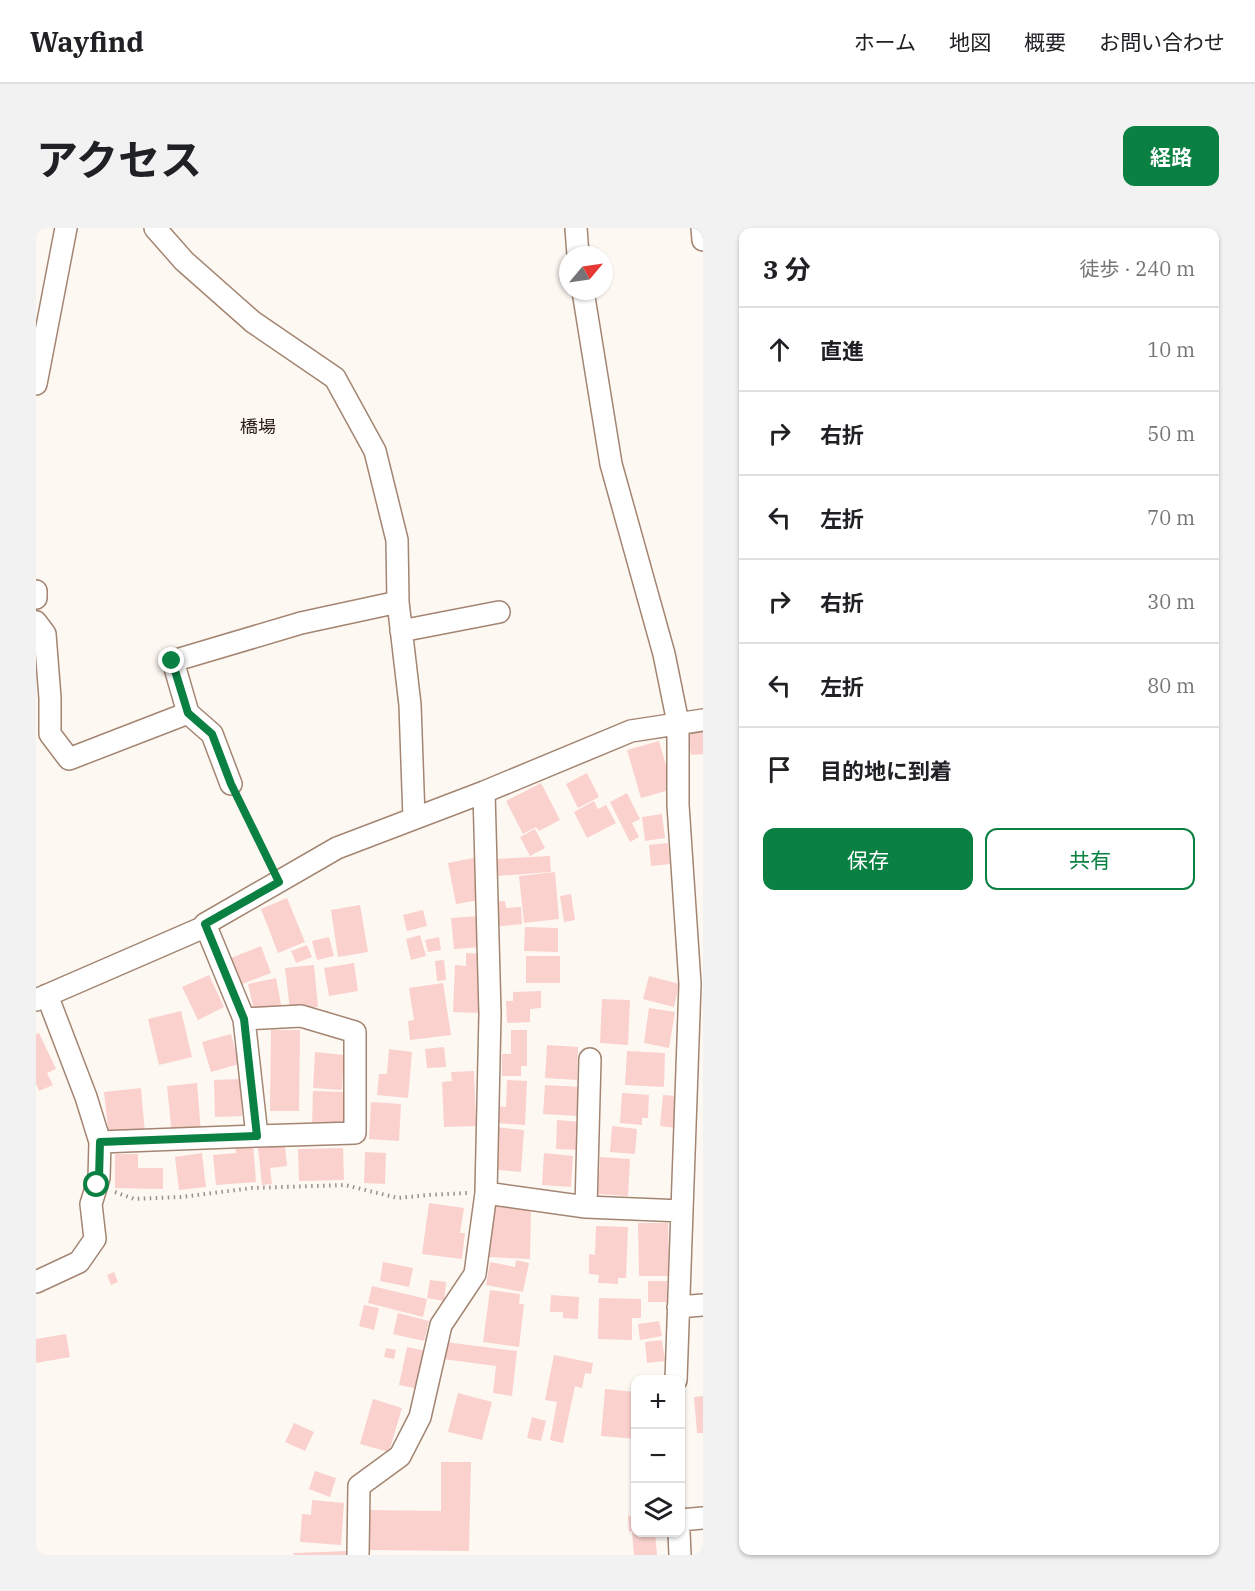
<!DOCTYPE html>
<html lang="ja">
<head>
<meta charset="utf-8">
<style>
  :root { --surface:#fff; --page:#f2f2f2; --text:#202124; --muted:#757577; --line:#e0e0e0; --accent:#0b8043 }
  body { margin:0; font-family:"IBM Plex Serif","Noto Sans JP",serif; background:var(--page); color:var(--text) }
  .controls { position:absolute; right:18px; bottom:18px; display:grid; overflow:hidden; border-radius:12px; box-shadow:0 2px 4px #0004 }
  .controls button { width:54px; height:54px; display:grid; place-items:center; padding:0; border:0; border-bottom:2px solid var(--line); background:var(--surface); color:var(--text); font:30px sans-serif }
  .compass { position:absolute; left:523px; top:18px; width:54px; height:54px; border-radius:50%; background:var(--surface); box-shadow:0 2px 4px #0004; rotate:61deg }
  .stop { position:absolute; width:18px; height:18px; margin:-14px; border:4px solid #0b8043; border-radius:50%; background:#fff }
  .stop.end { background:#0b8043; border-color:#fff; box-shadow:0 2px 6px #0008 }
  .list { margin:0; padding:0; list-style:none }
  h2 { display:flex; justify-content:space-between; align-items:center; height:78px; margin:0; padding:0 24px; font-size:26px }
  h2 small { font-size:20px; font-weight:400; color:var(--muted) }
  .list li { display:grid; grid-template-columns:39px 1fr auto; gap:18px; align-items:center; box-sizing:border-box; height:84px; padding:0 24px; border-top:2px solid var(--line) }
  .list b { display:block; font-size:22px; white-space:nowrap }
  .list em { font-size:20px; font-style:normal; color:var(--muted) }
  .actions { display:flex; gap:12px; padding:18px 24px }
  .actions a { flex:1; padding:14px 0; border:2px solid var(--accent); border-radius:12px; text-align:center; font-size:21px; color:var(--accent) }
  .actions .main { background:var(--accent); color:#fff }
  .icon { flex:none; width:33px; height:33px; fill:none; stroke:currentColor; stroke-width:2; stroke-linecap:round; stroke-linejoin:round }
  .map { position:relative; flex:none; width:667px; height:1327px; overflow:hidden; border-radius:12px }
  header { display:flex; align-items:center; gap:36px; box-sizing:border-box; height:84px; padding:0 30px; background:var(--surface); border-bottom:2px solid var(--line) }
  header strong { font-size:28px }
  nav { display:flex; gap:33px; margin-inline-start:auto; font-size:21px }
  .intro { display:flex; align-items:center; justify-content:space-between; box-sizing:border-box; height:144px; padding:0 36px }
  h1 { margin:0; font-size:42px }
  .button { padding:15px 27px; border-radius:12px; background:var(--accent); color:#fff; font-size:21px; font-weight:700 }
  main { display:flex; gap:36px; padding:0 36px }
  aside { flex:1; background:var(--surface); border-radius:12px; box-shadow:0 2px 4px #0004 }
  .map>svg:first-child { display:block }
</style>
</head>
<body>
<header>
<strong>Wayfind</strong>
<nav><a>ホーム</a><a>地図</a><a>概要</a><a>お問い合わせ</a></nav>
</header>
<div class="intro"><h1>アクセス</h1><a class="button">経路</a></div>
<main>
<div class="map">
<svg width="667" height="1327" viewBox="0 0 667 1327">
  <rect width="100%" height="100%" fill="#fef8f3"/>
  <path fill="#fad1cd" d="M 667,503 L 667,526 L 655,527 L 652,505 Z
    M 623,513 L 637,561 L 605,570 L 591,522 Z
    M 551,545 L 563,569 L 542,580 L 530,556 Z
    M 505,555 L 524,592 L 503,603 L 500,599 L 487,606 L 470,573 Z
    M 591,565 L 604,591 L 596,595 L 603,609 L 594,614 L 574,574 Z
    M 558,573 L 562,581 L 570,577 L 580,595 L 551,610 L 538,584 Z
    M 626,586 L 629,610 L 609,613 L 606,589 Z
    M 499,601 L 509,620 L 494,628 L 484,609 Z
    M 632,615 L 634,636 L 615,638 L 613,617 Z
    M 514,628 L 515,644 L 460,648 L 458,631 Z
    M 443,629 L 444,672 L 420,676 L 412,635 Z
    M 519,644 L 523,691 L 488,695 L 483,648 Z
    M 535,666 L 539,692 L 528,694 L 524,668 Z
    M 251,670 L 269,714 L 242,725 L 225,681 Z
    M 469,673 L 470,680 L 485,679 L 486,696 L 457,699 L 454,674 Z
    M 324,677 L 332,724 L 302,729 L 295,682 Z
    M 387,682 L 391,698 L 371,703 L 367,687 Z
    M 444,688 L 447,719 L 418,721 L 415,690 Z
    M 489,699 L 522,700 L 522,724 L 488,723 Z
    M 384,707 L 390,728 L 375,732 L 370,711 Z
    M 293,709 L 298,728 L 281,732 L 276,713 Z
    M 403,709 L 405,722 L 392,724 L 389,712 Z
    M 271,717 L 276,729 L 260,735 L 255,723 Z
    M 225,718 L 235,745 L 206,756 L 195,730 Z
    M 430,725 L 448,726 L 446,785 L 417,784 L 419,737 L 430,738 Z
    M 490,728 L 524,728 L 524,755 L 490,755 Z
    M 408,732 L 410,752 L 401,753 L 399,733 Z
    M 318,735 L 322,763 L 293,768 L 288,740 Z
    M 278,737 L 282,779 L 254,782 L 249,740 Z
    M 173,747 L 188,779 L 162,792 L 146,759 Z
    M 613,748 L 643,756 L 638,779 L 607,771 Z
    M 240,750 L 246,782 L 219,787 L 212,756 Z
    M 407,755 L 415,807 L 374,812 L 372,793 L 378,792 L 373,760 Z
    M 505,763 L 505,780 L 494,781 L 494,794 L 471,795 L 470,773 L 477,773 L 477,764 Z
    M 566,771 L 594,772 L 592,817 L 564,815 Z
    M 613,780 L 639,784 L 633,820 L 608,815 Z
    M 145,783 L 156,829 L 123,837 L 112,791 Z
    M 235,802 L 264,802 L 263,883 L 234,883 Z
    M 475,802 L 491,802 L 491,838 L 485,838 L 485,848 L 466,848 L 466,826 L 475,826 Z
    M 3,805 L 20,841 L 11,845 L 17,857 L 3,863 L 0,856 L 0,806 Z
    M 195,806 L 203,836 L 175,844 L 166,814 Z
    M 511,817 L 542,819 L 541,852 L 509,850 Z
    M 408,819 L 410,839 L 391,840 L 389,821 Z
    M 353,821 L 376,824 L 372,870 L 341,867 L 343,846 L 351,846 Z
    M 591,823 L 629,825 L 628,859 L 589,857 Z
    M 279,824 L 308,827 L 306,862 L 277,860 Z
    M 438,843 L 440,898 L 408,899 L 406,854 L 416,853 L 415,844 Z
    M 204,851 L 206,888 L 179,889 L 178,852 Z
    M 471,852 L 491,853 L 489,897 L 461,895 L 462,878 L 470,879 Z
    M 161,855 L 165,904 L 136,907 L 131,858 Z
    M 509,857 L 544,859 L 542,888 L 507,886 Z
    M 105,860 L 109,905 L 73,909 L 68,864 Z
    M 277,863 L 308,864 L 307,899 L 276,898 Z
    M 586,865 L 613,867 L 612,890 L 606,890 L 606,897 L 584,895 Z
    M 627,867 L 642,868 L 640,900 L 624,898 Z
    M 335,874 L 365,876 L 363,913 L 333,911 Z
    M 521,892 L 544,894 L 542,922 L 520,921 Z
    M 576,898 L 601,901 L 599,926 L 574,924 Z
    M 458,899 L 488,902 L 485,944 L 454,941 Z
    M 217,914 L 220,954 L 180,957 L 177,927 L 200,925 L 199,916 Z
    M 249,918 L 251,938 L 234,940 L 236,956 L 226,957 L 222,920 Z
    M 307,920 L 308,952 L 263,953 L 262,921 Z
    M 329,924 L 350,925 L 349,956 L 328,955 Z
    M 166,925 L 170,959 L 143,962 L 139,929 Z
    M 508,925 L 537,928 L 535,959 L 506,957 Z
    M 79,926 L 102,926 L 102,940 L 127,940 L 127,961 L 79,960 Z
    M 564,929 L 594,931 L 592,968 L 562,966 Z
    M 393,975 L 428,980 L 424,1005 L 429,1005 L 426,1031 L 386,1026 Z
    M 454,975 L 495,977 L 494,1031 L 452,1029 Z
    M 602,995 L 632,995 L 633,1048 L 603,1048 Z
    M 560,998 L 592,999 L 590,1050 L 582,1050 L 582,1056 L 562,1055 L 563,1047 L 553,1046 L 553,1026 L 559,1027 Z
    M 480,1032 L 493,1035 L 487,1064 L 450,1057 L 454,1034 L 479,1039 Z
    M 347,1034 L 377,1040 L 373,1059 L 344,1053 Z
    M 78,1044 L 82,1054 L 75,1057 L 71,1047 Z
    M 394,1052 L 410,1054 L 408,1073 L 391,1070 Z
    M 612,1053 L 631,1053 L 631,1074 L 612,1074 Z
    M 336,1058 L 391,1071 L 387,1089 L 332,1075 Z
    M 454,1062 L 484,1066 L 483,1076 L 488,1076 L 483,1119 L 447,1114 Z
    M 515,1067 L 543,1069 L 542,1091 L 527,1090 L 527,1084 L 514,1084 Z
    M 563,1070 L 605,1071 L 605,1090 L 596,1090 L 596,1112 L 562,1111 Z
    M 328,1077 L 343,1080 L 338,1102 L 323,1098 Z
    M 362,1085 L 393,1093 L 388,1113 L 357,1106 Z
    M 623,1093 L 626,1108 L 604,1112 L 602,1096 Z
    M 30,1106 L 34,1129 L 0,1135 L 0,1111 Z
    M 626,1112 L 629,1133 L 611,1135 L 609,1114 Z
    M 409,1114 L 481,1123 L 476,1168 L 457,1165 L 460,1138 L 407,1131 Z
    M 371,1119 L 390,1123 L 383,1161 L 363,1157 Z
    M 350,1120 L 360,1122 L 358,1131 L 348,1129 Z
    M 518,1127 L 557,1135 L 555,1146 L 549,1145 L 546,1160 L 539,1158 L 527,1215 L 514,1212 L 521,1174 L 509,1172 Z
    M 569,1161 L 600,1164 L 600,1211 L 565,1208 Z
    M 422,1165 L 456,1174 L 446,1212 L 412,1204 Z
    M 667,1168 L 667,1205 L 661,1205 L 658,1169 Z
    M 337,1171 L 366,1180 L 353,1224 L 324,1216 Z
    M 496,1189 L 510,1193 L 505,1213 L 491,1210 Z
    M 258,1195 L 278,1204 L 269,1223 L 249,1214 Z
    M 405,1234 L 435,1234 L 433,1323 L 332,1322 L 332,1282 L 405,1283 Z
    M 279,1243 L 300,1250 L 294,1269 L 273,1261 Z
    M 276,1272 L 308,1275 L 305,1317 L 264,1314 L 266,1286 L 275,1287 Z
    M 600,1287 L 600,1304 L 619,1304 L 621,1327 L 598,1327 L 596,1303 L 593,1304 L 592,1288 Z
    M 312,1323 L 312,1327 L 258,1327 L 257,1325 Z"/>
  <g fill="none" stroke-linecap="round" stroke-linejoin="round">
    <g stroke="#a38572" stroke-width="24">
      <path id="street" d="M 119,0 L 148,33 L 217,94 L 299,150 L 339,223 L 361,312 L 362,374 L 374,477 L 378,590
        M 540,0 L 542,27
        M 666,0 L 667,12
        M 547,63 L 575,236 L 628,426 L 642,495 L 642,577 L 654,756 L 640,1152
        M 0,156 L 30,0
        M 0,363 L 0,370
        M 0,394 L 9,406 L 14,470 L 14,506 L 33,531 L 152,485 L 137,433 L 265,395 L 362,374
        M 365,403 L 463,384
        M 152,485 L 176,506 L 195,556
        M 169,696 L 208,791 L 221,908 L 319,905 L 319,804 L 265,788 L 208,791
        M 0,772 L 166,700 L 169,696 L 301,620 L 448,564 L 595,503 L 667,492
        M 64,914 L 221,908
        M 450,965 L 550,979 L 646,983
        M 550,979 L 554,831
        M 0,1054 L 43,1034 L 59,1011 L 55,976 L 63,950 L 64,914 L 50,869 L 11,767
        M 642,1079 L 667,1077
        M 644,1292 L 667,1290
        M 643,1304 L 644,1327
        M 322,1327 L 323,1258 L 364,1228 L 384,1189 L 405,1097 L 439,1046 L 450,965 L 454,786 L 448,564"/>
    </g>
    <path stroke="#999089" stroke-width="4" stroke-dasharray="1.5 4.5" stroke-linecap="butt" d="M 203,573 L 234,636
      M 79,964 L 98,971 L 145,969 L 216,960 L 309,957 L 362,970 L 392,967 L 431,965"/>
    <use href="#street" stroke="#fff" stroke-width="21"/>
  </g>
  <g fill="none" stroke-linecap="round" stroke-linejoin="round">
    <path stroke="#0b8043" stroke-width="8" d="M 61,957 L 63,950 L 64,914 L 221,908 L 208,791 L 169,696 L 243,654 L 195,556 L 176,506 L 152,485 L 136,433"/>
  </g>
  <g text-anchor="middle" stroke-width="4.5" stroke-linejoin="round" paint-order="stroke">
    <g font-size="18" fill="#291d15" stroke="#fef8f3">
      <text x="222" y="205">橋場</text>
    </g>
  </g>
</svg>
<div class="controls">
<button>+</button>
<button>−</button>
<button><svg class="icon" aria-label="layers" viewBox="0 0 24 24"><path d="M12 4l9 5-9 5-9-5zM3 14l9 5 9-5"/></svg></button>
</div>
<svg class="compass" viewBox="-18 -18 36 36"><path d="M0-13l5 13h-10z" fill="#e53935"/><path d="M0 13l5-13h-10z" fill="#757577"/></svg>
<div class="stop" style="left:61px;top:957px"></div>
<div class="stop end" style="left:136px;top:433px"></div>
</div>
<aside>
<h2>3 分<small>徒歩 · 240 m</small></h2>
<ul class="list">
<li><svg class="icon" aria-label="ahead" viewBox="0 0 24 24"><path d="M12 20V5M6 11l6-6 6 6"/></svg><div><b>直進</b></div><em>10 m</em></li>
<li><svg class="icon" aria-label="right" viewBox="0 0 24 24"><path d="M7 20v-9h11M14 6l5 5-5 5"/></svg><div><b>右折</b></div><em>50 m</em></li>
<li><svg class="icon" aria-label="left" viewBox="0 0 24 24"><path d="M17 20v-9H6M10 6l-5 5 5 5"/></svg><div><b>左折</b></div><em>70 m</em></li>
<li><svg class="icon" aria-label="right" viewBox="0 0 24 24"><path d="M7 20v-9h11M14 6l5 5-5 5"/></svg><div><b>右折</b></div><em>30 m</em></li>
<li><svg class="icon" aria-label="left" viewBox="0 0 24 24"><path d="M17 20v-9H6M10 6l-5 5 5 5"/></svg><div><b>左折</b></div><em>80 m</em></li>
<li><svg class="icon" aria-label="arrive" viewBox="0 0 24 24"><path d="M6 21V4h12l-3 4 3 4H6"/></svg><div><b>目的地に到着</b></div></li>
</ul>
<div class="actions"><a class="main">保存</a><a>共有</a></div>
</aside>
</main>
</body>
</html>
